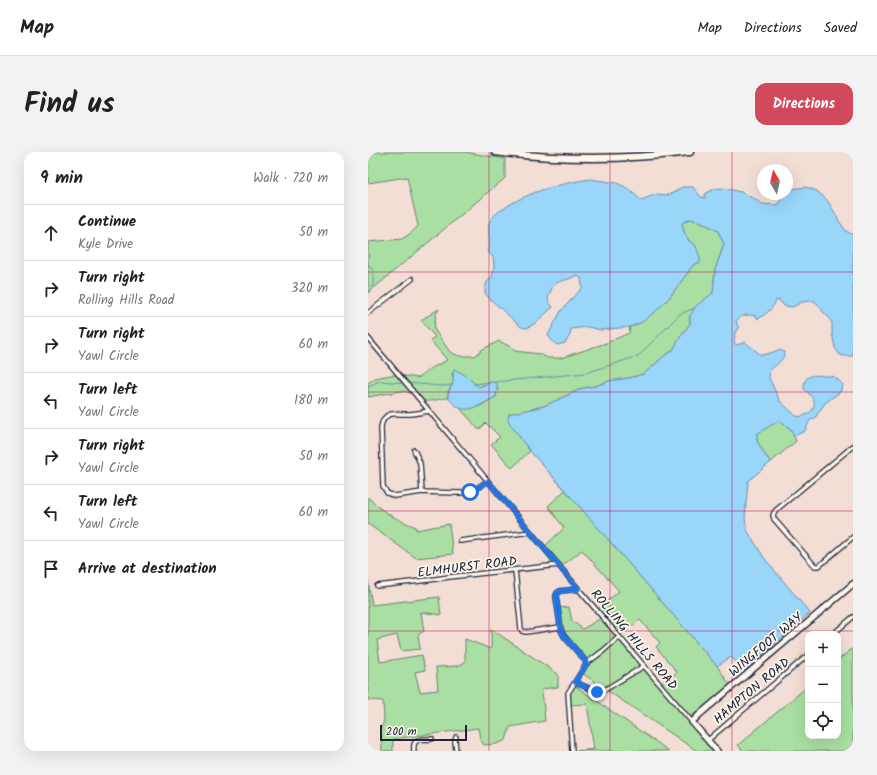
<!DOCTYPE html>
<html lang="en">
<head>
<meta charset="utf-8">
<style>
  :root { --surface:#fff; --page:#f2f2f2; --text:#222; --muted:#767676; --line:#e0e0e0; --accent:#d1495b }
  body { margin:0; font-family:Kalam,sans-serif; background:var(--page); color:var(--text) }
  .controls { position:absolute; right:12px; bottom:12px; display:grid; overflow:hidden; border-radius:8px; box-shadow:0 4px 16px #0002 }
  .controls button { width:36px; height:36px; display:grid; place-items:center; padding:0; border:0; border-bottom:1px solid var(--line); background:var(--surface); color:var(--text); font:20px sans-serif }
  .compass { position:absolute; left:389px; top:12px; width:36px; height:36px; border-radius:50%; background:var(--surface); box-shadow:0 4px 16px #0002; rotate:352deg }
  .scale { position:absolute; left:12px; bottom:10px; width:87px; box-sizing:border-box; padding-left:4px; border:2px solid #22223b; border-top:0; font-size:11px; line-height:14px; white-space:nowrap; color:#22223b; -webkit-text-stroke:3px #fbf7ec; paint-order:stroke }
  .stop { position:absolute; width:12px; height:12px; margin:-9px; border:3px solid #1a73e8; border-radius:50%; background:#fff }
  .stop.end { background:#1a73e8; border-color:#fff; box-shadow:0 1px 4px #0008 }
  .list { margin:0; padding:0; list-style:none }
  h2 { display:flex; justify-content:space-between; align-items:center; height:52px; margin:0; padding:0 16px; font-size:17px }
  h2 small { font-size:13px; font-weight:400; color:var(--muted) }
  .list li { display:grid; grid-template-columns:26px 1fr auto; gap:12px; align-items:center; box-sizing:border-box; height:56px; padding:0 16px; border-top:1px solid var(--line) }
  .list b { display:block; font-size:15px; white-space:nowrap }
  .list p { margin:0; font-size:13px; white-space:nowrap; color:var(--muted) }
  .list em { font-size:13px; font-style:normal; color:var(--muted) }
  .icon { flex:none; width:22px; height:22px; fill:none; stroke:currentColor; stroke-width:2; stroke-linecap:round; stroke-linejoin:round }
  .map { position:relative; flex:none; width:485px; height:599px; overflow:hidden; border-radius:12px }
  header { display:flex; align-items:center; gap:24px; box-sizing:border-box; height:56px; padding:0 20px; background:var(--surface); border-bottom:1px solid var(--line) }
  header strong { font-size:19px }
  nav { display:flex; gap:22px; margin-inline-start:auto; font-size:14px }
  .intro { display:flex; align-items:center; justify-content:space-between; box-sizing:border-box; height:96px; padding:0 24px }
  h1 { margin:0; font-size:28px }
  .button { padding:10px 18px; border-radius:12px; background:var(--accent); color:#fff; font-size:14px; font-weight:700 }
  main { display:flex; gap:24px; padding:0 24px }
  aside { flex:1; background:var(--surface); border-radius:12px; box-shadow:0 4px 16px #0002 }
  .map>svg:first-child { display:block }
</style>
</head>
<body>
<header>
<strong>Map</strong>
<nav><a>Map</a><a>Directions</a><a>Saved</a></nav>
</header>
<div class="intro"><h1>Find us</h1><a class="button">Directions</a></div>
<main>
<aside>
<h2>9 min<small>Walk · 720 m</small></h2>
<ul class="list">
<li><svg class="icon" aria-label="ahead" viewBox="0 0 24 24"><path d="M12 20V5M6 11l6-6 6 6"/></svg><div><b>Continue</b><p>Kyle Drive</p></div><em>50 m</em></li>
<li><svg class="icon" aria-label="right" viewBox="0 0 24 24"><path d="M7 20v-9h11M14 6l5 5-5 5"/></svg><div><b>Turn right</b><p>Rolling Hills Road</p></div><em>320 m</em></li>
<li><svg class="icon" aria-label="right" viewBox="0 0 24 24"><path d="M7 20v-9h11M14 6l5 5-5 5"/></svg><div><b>Turn right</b><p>Yawl Circle</p></div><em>60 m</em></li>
<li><svg class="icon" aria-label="left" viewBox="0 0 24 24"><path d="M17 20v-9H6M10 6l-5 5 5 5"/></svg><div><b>Turn left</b><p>Yawl Circle</p></div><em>180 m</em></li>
<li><svg class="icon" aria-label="right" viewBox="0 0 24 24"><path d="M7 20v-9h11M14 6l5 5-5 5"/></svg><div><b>Turn right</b><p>Yawl Circle</p></div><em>50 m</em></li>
<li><svg class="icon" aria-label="left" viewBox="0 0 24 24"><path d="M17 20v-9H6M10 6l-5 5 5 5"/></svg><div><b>Turn left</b><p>Yawl Circle</p></div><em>60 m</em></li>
<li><svg class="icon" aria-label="arrive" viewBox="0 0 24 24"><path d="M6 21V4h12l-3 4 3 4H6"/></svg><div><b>Arrive at destination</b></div></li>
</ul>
</aside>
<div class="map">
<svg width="485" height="599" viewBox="0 0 485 599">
  <rect width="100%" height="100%" fill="#f3ded6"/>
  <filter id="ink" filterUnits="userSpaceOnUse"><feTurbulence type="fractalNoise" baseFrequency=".025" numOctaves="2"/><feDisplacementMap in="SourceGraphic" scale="8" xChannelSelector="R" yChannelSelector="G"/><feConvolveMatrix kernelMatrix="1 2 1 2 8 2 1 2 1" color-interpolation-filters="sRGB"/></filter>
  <g filter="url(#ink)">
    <path fill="#a9dfa2" stroke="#66806e" d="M 0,0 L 97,0 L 137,7 L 137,26 L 0,141 L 0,90 L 34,87 L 43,81 L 50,74 L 39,25 L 0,31 Z
      M 322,67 L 334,70 L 350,79 L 356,92 L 347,118 L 345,142 L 322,164 L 322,172 L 314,182 L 305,198 L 295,205 L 276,222 L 261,226 L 241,229 L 228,234 L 215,236 L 176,254 L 141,262 L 142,272 L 162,299 L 144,316 L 123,292 L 132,285 L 118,271 L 111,278 L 92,256 C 99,257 108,256 114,253 C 119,250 123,247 128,245 L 128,241 L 130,236 L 118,232 L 115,234 L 111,235 L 106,231 L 84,221 L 86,229 L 80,240 L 80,246 C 73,246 64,250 57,249 C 51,247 37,228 32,223 L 50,226 L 60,218 L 79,208 L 62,188 L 67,185 L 53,168 L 71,157 L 68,162 L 66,177 L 82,200 L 91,204 L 107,204 L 115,197 L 131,189 L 141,194 L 147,199 L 172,202 L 180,206 L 193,206 L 238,191 L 261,181 L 262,175 L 274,170 L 301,146 L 326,112 L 328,94 C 318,87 316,83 314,71 Z
      M 23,223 L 28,223 L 44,241 L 33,239 L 0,245 L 0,231 L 7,226 Z
      M 410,269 L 422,276 L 428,289 L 403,310 L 397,303 L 389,289 L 388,282 Z
      M 197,338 L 233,379 L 349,514 L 362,533 L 323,565 L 324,567 L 293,532 L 309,520 L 288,495 L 292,491 L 272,468 L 252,483 L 230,457 L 251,439 L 214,398 L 194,414 L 177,394 L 196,376 L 180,354 Z
      M 0,345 C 13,360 30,368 48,375 L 48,378 L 81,372 L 85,402 L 48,406 L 0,372 Z
      M 0,428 L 4,453 L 71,445 L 73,463 L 53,460 L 56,479 L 50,483 L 52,497 L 33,499 L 29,483 L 9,488 L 12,510 L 54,503 L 57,518 L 47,520 L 52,540 L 70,538 L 68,515 L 90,514 L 97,510 L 97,487 L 123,497 L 123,477 L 190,522 L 190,535 L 174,537 L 177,569 L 142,575 L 138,588 L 129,592 L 116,593 L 112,587 L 110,576 L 25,587 L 25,599 L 14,599 L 13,576 L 16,569 L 15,549 L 0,548 Z
      M 201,455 L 204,469 L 215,477 L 233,466 L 249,485 L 219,509 L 197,483 L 194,477 L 191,456 Z
      M 251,487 L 273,513 L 237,537 L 214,521 L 220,512 Z
      M 485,496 L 485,599 L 375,599 L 370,593 L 440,534 L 440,584 L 470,584 L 470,508 Z
      M 275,516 L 347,599 L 329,599 L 240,539 Z
      M 206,533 L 301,599 L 208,599 L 226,597 L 219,552 L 202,553 L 202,542 Z"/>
    <path fill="#99d6fa" stroke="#698eae" d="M 222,27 L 249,31 L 259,36 L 273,48 L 289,42 L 299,43 L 305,41 L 314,35 L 325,35 L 333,45 L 337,46 L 337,42 L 346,37 L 356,36 L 373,40 L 385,46 L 394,52 L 408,53 L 424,37 L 438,35 L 449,39 L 459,48 L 466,59 L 471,69 L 478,79 L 485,83 L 485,204 L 475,204 L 472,203 L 467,196 L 464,181 L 464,171 L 459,163 L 455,160 L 450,152 L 446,149 L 434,150 L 425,155 L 416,154 L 412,149 L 408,148 C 406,156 397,163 390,167 L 388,164 C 378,162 375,163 368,169 L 371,177 L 367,180 L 366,191 L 369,193 L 377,190 L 393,203 L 399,202 L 411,198 L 417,200 C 415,209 408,213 402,218 L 401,226 L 412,249 L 428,264 C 430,264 432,265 434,264 C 440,263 448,257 446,250 C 445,245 440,241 436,237 C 435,223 445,222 456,224 C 460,224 465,224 468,226 C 471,228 473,231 475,233 L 472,240 L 457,251 L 447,266 L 442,268 L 437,279 L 426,284 L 422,276 L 410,269 L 389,282 L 389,289 L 397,303 L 403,310 L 380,329 L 377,366 L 379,378 L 397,407 L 442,461 L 377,519 L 363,505 L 349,514 L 233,379 L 162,299 L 142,272 L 140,267 L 141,262 L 176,254 L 215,236 L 228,234 L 241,229 L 261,226 L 276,222 L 295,205 L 305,198 L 314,182 L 322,172 L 322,164 L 328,154 L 345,141 L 347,118 L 356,92 L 350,79 L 334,70 L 322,67 L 314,71 L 316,80 L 320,88 L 328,94 L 332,106 L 332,111 L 326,112 L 301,146 L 288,159 L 274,170 L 262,175 L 233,178 L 220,175 L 203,177 L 202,183 L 197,191 L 189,193 L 184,189 L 180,183 L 193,159 L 214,136 L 213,126 L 208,123 C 202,129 192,127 186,133 C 183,136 182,142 180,145 L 181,150 L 185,155 L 166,172 L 159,176 L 153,175 L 120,145 L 117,141 L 117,136 L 119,130 L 124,125 L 126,114 L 125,105 L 120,100 C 124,89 117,76 123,67 C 126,63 131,59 135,57 C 161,39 191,32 222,27 Z
      M 86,217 C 97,222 102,228 111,235 L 124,230 L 129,232 C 130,237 128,240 128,245 C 118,249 104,261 92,256 C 88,255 83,249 80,246 C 80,237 83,237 85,230 C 86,226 84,222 86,217 Z"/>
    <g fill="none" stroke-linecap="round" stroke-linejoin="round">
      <path stroke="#698eae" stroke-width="1" d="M 0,112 L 5,118 L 5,133 L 0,140
        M 126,230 L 218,221 L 270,204 L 312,162 L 327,156
        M 40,231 L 72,234 L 85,233
        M 106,232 L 123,230
        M 0,234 L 12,229 L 35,231"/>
      <g stroke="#22223b" stroke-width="6">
        <path id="street" d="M 0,161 L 44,127
          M 0,186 L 213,440 L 324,570
          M 61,259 C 54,260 48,262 41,262 C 29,263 16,257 13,275 L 15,334 L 19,341 L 24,343 L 27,344 L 54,340 L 91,341 L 99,340 L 106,338 L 120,329
          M 485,294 L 407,359 L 405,363 L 406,367 L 446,413 L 447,414 L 451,414 L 485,385
          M 46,298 L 52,311 L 54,340
          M 92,389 L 163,380
          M 147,418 L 153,477 L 154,479 L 158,480 L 192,475
          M 9,434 L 61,428 L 81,425 L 191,413
          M 211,437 L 192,439 L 189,441 L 188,445 L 193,478 L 196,484 L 219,511
          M 465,482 L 485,465
          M 207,530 L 229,540 L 233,540 L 276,514
          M 340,588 L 440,503
          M 46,599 C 44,585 53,588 64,587
          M 88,599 L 87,589 L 88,585
          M 204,599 L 200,541 L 219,511 L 235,499 L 251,485"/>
      </g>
      <g stroke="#22223b" stroke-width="8">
        <path id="secondary" d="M 349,599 L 324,570 L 331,563 L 485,432"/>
      </g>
      <g stroke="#22223b" stroke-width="9">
        <path id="highway" d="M 127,0 C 192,8 257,8 322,0"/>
      </g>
      <use href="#street" stroke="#fbf7ec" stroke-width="3.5"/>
      <use href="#secondary" stroke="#fbf7ec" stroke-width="5"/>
      <use href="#highway" stroke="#fbf7ec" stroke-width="6"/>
    </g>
  </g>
  <g fill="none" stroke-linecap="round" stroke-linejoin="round" filter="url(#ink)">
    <path stroke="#1a73e8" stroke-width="5" d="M 102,340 L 111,335 L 120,329 L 210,437 L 192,439 L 188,443 L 193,478 L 196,484 L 219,511 L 207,530 L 229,540"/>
  </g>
  <path fill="none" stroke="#c2185b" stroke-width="1" stroke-opacity="0.55" d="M 121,0 L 121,599M 242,0 L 242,599M 364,0 L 364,599M 0,120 L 485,120M 0,240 L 485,240M 0,359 L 485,359M 0,479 L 485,479"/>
  <g text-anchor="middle" stroke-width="3.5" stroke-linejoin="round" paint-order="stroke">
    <g font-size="13" fill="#22223b" stroke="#fbf7ec">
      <text transform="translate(99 414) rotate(-7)" y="5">ELMHURST ROAD</text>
      <text transform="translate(267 487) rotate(50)" y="5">ROLLING HILLS ROAD</text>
      <text transform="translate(397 492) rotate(-40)" y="5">WINGFOOT WAY</text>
      <text transform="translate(383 538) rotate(-40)" y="5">HAMPTON ROAD</text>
    </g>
  </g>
</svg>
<div class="controls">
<button>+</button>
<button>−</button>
<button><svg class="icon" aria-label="locate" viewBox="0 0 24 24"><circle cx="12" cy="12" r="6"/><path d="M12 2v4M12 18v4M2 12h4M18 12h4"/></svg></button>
</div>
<svg class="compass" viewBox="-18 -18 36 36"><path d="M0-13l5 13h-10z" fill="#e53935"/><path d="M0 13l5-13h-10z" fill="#767676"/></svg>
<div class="scale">200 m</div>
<div class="stop" style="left:102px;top:340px"></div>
<div class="stop end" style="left:229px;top:540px"></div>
</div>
</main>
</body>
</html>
